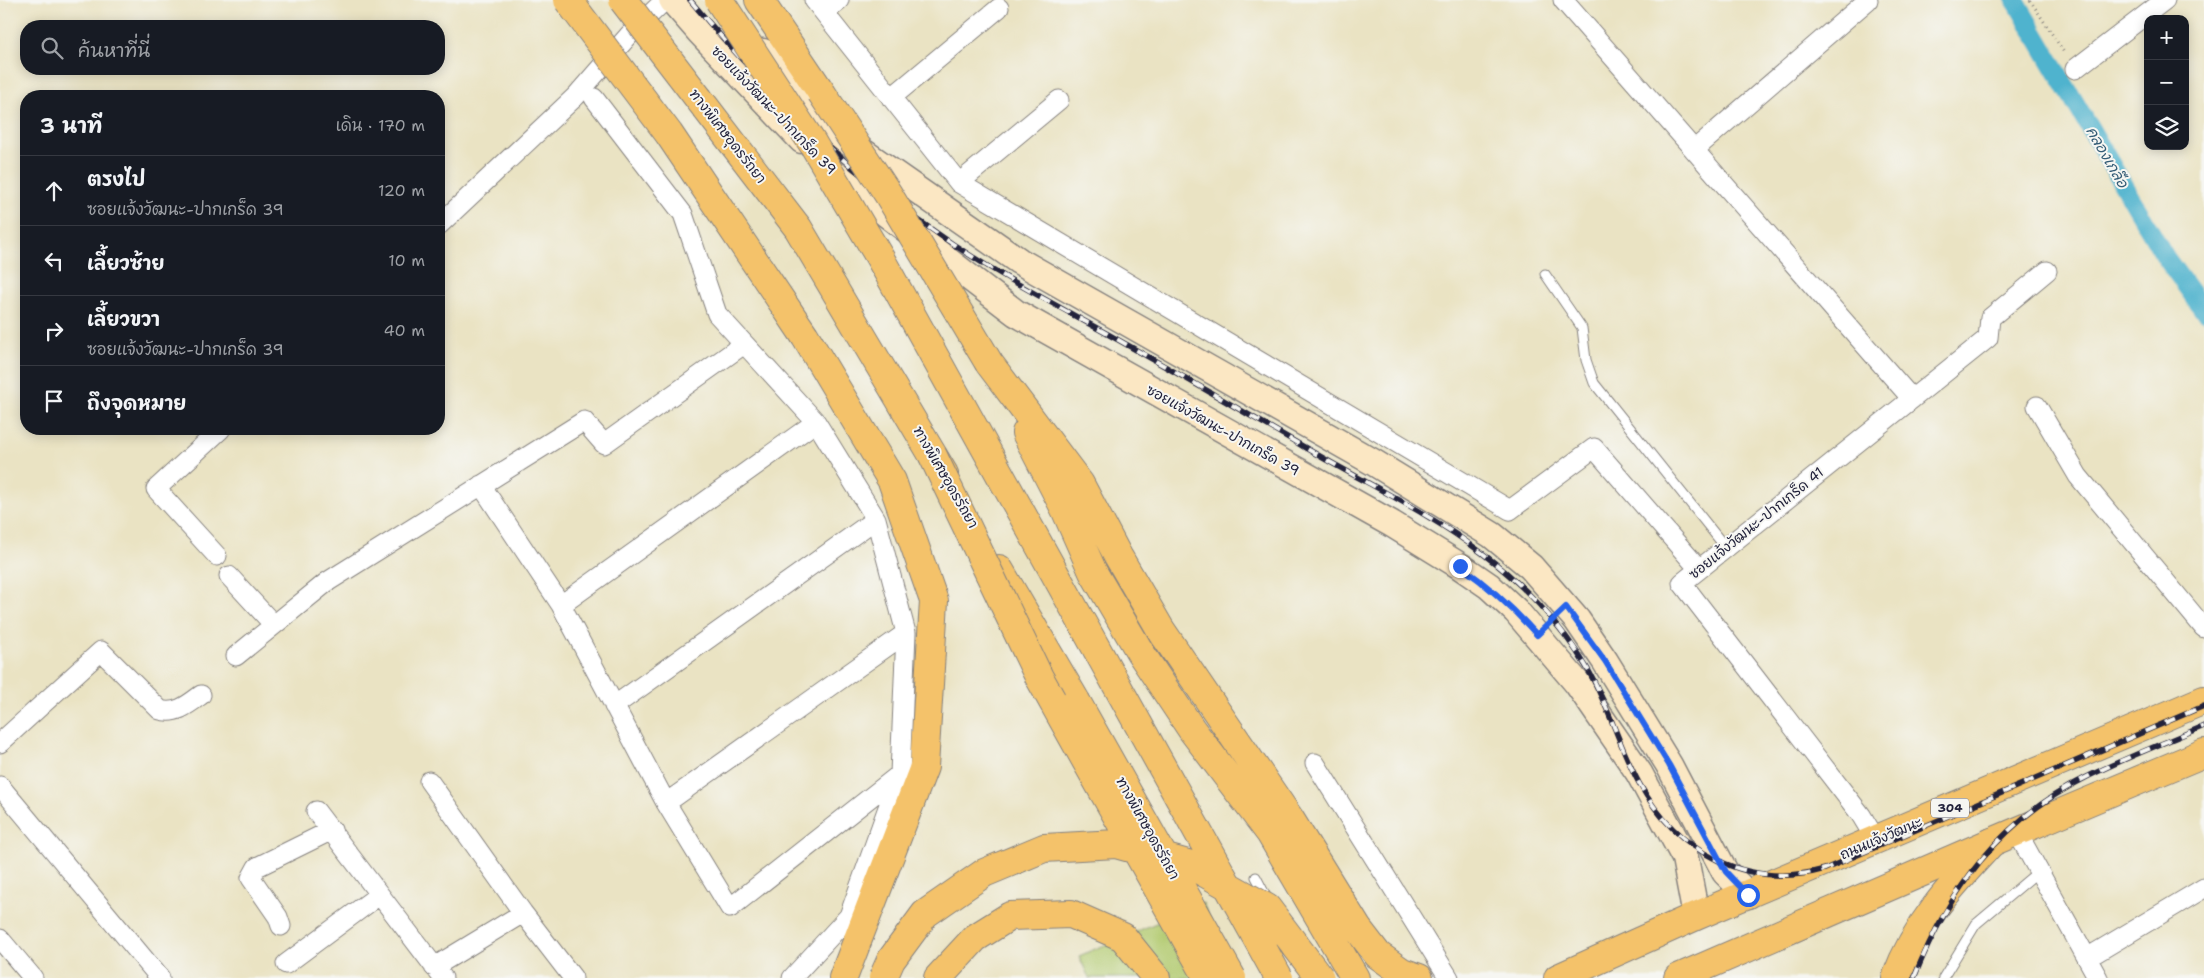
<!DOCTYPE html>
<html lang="th">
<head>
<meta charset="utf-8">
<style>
  :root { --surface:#171b24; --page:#20242c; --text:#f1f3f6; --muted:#9ea1a6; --line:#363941 }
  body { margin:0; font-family:"Shantell Sans","Playpen Sans Thai",sans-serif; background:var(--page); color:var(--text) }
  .controls { position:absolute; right:15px; top:15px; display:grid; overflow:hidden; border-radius:10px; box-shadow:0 2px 12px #0003 }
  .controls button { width:45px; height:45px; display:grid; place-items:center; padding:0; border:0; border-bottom:1px solid var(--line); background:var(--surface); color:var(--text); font:25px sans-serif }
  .stop { position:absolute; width:15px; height:15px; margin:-11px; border:4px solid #2563eb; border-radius:50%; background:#fff }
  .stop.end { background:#2563eb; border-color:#fff; box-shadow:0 1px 5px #0008 }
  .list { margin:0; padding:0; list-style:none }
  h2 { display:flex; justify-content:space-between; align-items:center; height:65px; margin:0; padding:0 20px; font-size:21px }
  h2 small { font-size:16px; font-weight:400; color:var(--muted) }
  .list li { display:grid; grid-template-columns:32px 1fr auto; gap:15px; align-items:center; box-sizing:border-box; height:70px; padding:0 20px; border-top:1px solid var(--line) }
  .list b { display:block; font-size:19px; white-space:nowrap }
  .list p { margin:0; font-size:16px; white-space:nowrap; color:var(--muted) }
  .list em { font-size:16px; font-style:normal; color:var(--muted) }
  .icon { flex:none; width:28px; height:28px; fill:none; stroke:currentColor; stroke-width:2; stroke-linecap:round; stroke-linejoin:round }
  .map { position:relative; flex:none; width:2204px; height:978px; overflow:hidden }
  .search { position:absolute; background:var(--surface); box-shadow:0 2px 12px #0003; left:20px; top:20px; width:425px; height:55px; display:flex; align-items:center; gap:12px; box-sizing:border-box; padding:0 18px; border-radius:20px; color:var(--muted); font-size:19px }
  .panel { position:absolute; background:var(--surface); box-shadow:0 2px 12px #0003; left:20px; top:90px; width:425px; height:345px; border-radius:20px }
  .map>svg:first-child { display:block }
</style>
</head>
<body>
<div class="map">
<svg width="2204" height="978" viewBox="0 0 2204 978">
  <rect width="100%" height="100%" fill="#f6f6f2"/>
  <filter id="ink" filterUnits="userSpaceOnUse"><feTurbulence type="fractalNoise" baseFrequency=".02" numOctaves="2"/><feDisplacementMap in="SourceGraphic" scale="10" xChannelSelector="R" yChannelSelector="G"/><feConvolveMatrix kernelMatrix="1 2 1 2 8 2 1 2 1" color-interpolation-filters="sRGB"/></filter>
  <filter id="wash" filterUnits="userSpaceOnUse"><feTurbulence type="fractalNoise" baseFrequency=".0096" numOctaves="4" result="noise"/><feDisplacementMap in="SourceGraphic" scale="20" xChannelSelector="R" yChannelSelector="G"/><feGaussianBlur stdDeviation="1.12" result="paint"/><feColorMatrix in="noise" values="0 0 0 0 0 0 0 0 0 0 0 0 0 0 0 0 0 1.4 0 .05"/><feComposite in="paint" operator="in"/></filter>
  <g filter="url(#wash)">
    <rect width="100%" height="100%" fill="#eae3c3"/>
    <path fill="#b3cb71" stroke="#6a7656" d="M 1203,903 L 1234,978 L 1089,978 L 1079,956 Z"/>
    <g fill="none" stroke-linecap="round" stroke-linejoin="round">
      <path stroke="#4fb3ce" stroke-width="19" d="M 2015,0 L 2166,258 L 2204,311"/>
    </g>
  </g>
  <g filter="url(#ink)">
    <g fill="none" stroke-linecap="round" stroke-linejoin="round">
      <g stroke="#86827f" stroke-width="11">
        <path id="lane" d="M 1545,274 L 1582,328 L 1586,360 L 1594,383 L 1726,548
          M 1256,877 L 1268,900
          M 1943,978 L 1976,924 L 2039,871"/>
      </g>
      <g stroke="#86827f" stroke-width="21">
        <path id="street" d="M 814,0 L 959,183 L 1510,510 L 1594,448 L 1699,569
          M 1563,0 L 1912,399
          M 824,12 L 839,0
          M 2075,69 L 2165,0
          M 594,98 L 683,214 L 717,314 L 816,422 L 876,519 L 906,633 L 900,774 L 849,916 L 792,978
          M 891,98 L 999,8
          M 1694,150 L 1868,0
          M 959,183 L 1059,100
          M 439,225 L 576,96 L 630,34 L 665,0
          M 2037,406 L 2078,476 L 2204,628
          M 481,485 L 561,605 L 666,803 L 730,908 L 900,774
          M 217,556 L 156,489 L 221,429
          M 229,576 L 274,625
          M 561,605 L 816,422
          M 236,656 L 327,582 L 584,421 L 604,444 L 744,344
          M 614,706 L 876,519
          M 0,743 L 101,651 L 160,710 C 176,715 189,704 201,695
          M 1315,763 L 1449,978
          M 429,781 L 523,913 L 573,978
          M 0,786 L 160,978
          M 666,803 L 906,633
          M 316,811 L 443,978
          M 2017,832 L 2098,978
          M 1876,840 L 1861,815 L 1682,583 L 1988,338 L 1990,318 L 2047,271
          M 281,926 L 278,917 L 251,878 L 257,867 L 332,830
          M 0,939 L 33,978
          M 2087,958 L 2204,888
          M 286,964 L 379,895
          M 434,967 L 523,913"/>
      </g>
      <g stroke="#86827f" stroke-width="29">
        <path id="secondary" d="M 672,0 L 699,31 L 802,140
          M 763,52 L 840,136 L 1019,261 L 1373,462 L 1492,535 L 1531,567 L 1577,620 L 1605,661 L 1669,765 L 1725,872 L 1748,895
          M 828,169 L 1016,313 L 1392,524 L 1460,566 L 1489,586 L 1516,611 L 1577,683 L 1639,773 L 1685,858 L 1696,916"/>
      </g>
      <g stroke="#86827f" stroke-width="30">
        <path id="primary" d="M 1558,978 L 1696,916 L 2204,700
          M 1678,978 L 1992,842 L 2204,753"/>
      </g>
      <g stroke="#86827f" stroke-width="30">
        <path id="highway" d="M 759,0 L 821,92
          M 699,99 L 798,228 L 944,474
          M 805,336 L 892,481 L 934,601 L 924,767 L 843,978
          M 989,363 L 1080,484 L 1118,556 L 1161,630 L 1290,819 L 1358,929 L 1378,955 L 1402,972 L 1419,978
          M 1026,433 L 1065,509 L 1093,572 L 1140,652 L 1192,730 L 1270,833 L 1355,978
          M 999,569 L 1076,701
          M 938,978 L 975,938 L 1010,916 L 1071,914 L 1123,937 L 1156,978
          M 1896,978 C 1916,923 1953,884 1992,842"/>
      </g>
      <path stroke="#86827f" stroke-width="3" stroke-dasharray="1 4" stroke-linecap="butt" d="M 2030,0 L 2065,54"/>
      <use href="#lane" stroke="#fff" stroke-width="9"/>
      <use href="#street" stroke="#fff" stroke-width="19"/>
      <use href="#secondary" stroke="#fbe7c3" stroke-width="26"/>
      <use href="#primary" stroke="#f4c26a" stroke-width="28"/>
      <use href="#highway" stroke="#f4c26a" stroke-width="28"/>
      <g stroke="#22223b" stroke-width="5.5">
        <path id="rail" d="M 690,0 C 764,89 848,173 944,238 C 995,273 1050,302 1104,332 C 1171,369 1237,408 1304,447 C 1363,482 1427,511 1482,553 C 1522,583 1561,624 1587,668 C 1608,704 1619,746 1639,783 C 1676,851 1747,891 1825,869 L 2204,706
          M 1914,978 C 1949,890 1999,821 2085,778 C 2124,758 2164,743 2204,726"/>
      </g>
      <use href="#rail" stroke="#f6f6f2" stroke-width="4" stroke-dasharray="11" stroke-linecap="butt"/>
      <g stroke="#86827f" stroke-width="30" stroke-linecap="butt">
        <path id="highway-bridge" d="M 568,0 L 669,134 L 805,336
          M 623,0 L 699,99
          M 719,0 L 813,144 L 880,258 L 1279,978
          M 821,92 L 888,194 L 989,363
          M 932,454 L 1039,677 L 1208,978
          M 1076,701 L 1232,978
          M 883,978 L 891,960 L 925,914 L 984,873 L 1044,848 L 1116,844 L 1191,865 L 1267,908 L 1320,978"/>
      </g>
      <use href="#highway-bridge" stroke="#f4c26a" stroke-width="28"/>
    </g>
  </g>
  <g fill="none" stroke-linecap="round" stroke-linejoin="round" filter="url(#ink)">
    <path stroke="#2563eb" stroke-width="6" d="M 1460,566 C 1489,586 1513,608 1537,635 L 1566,607 L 1605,661 L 1669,765 L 1726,872 L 1748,895"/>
  </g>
  <g text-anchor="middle" stroke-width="4" stroke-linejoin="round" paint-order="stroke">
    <rect fill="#f6f6f2" stroke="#626272" stroke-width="1" x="1931" y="798.5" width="38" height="19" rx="4"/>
    <g font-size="12" font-weight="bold" fill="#22223b">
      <text x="1950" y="812">304</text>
    </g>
    <g font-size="14" fill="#22223b" stroke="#f6f6f2">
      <text transform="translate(774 110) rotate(46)" y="5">ซอยแจ้งวัฒนะ-ปากเกร็ด 39</text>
      <text transform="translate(728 136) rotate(52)" y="5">ทางพิเศษอุดรรัถยา</text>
      <text transform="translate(1223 430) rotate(29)" y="5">ซอยแจ้งวัฒนะ-ปากเกร็ด 39</text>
      <text transform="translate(946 477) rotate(60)" y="5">ทางพิเศษอุดรรัถยา</text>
      <text transform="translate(1756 523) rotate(-39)" y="5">ซอยแจ้งวัฒนะ-ปากเกร็ด 41</text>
      <text transform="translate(1148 828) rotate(61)" y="5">ทางพิเศษอุดรรัถยา</text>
      <text transform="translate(1881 838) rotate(-23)" y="5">ถนนแจ้งวัฒนะ</text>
    </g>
    <g font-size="15" font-style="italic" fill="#345c76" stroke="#f6f6f2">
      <text transform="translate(2107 157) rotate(60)" y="5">คลองเกลือ</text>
    </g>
  </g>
</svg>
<div class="controls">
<button>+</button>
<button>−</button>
<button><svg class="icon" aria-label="layers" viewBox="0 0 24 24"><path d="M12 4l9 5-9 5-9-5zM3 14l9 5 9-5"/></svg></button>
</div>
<div class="stop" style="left:1748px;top:895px"></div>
<div class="stop end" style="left:1460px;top:566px"></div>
<div class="search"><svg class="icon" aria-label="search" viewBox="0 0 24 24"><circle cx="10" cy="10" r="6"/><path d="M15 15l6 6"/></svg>ค้นหาที่นี่</div>
<section class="panel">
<h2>3 นาที<small>เดิน · 170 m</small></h2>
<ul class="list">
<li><svg class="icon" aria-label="ahead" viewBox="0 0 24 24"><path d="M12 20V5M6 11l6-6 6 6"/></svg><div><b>ตรงไป</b><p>ซอยแจ้งวัฒนะ-ปากเกร็ด 39</p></div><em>120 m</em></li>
<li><svg class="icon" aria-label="left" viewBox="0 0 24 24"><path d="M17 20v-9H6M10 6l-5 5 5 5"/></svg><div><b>เลี้ยวซ้าย</b></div><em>10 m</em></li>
<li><svg class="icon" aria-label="right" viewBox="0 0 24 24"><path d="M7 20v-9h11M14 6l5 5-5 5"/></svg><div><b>เลี้ยวขวา</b><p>ซอยแจ้งวัฒนะ-ปากเกร็ด 39</p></div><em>40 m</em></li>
<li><svg class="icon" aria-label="arrive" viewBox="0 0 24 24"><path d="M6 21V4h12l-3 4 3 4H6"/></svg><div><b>ถึงจุดหมาย</b></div></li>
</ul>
</section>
</div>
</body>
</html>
